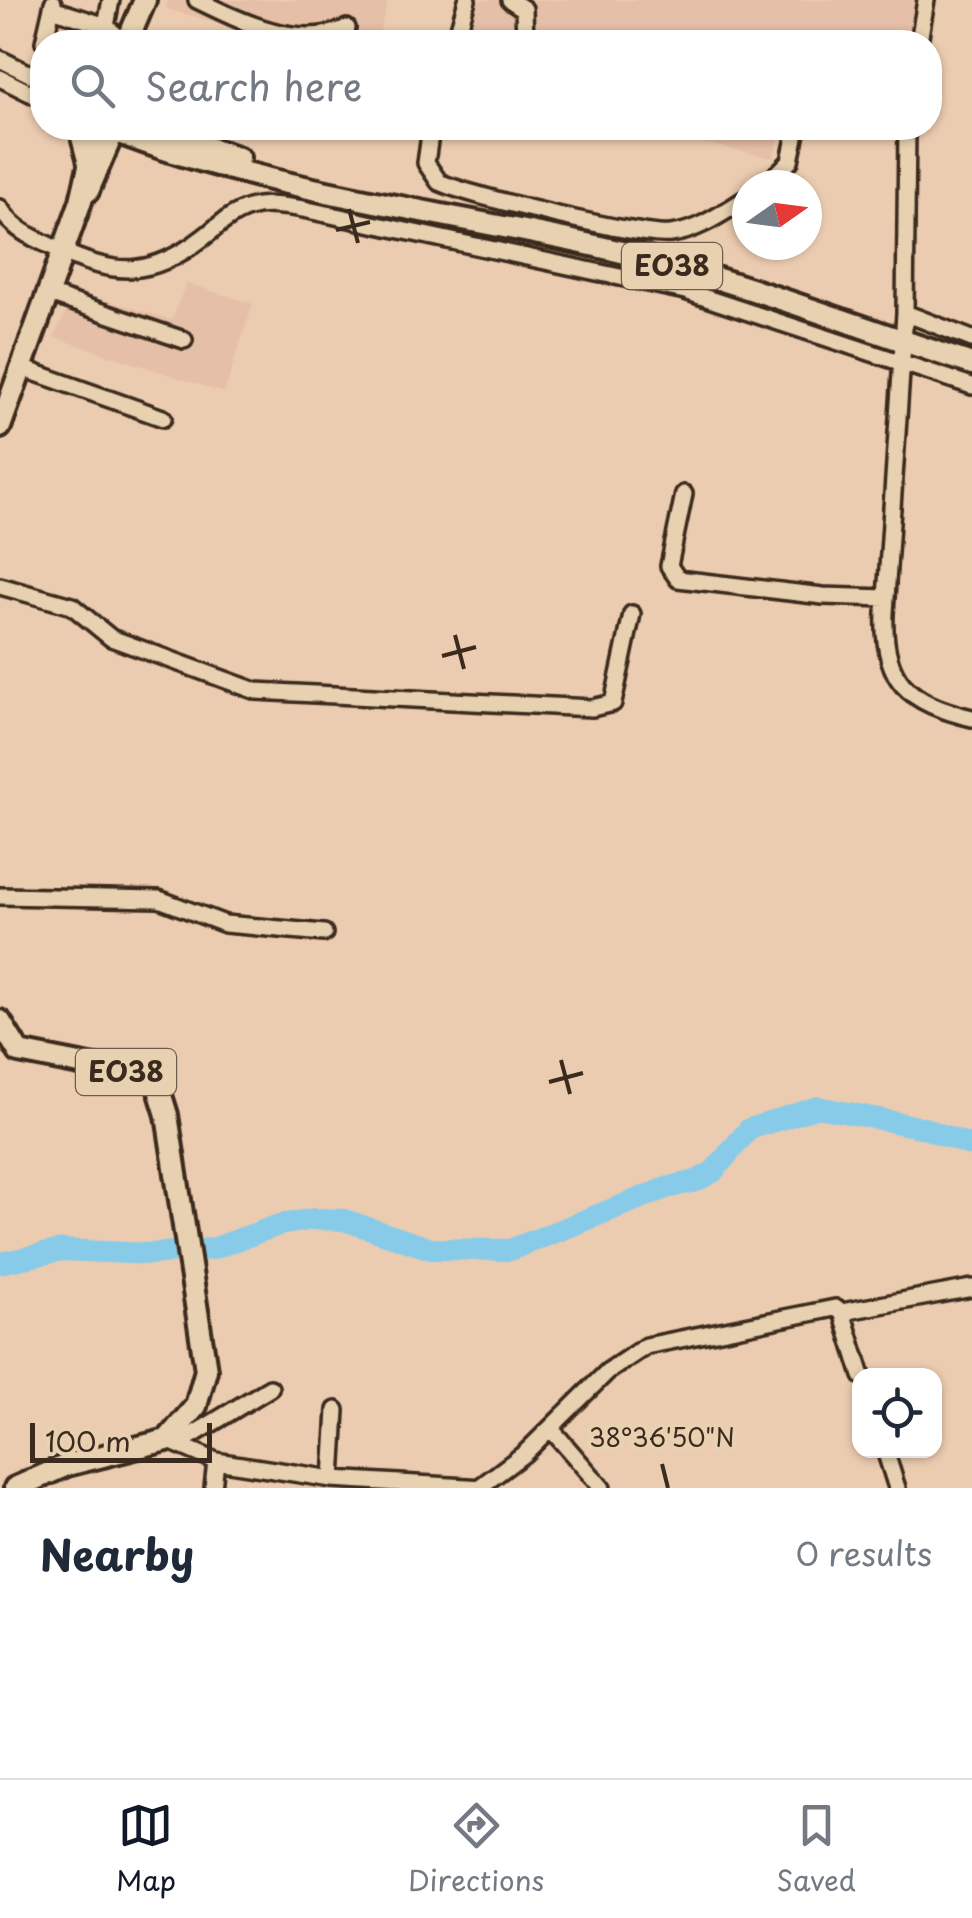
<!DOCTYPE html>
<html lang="en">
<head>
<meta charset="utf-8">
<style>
  :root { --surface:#fff; --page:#f2f2f3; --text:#1f2937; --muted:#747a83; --line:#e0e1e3; --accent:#111827 }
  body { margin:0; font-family:"Playpen Sans",sans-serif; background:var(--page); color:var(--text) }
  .controls { position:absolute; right:30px; bottom:30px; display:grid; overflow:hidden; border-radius:20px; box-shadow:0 2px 8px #0004 }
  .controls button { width:90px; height:90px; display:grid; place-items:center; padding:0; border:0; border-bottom:2px solid var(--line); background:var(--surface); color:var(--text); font:50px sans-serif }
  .compass { position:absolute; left:732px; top:170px; width:90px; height:90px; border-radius:50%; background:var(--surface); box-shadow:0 2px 8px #0004; rotate:76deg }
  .scale { position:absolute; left:30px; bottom:25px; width:182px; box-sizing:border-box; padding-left:10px; border:5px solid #3b2a1e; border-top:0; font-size:28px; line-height:35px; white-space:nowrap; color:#3b2a1e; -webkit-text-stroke:8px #e7d1b0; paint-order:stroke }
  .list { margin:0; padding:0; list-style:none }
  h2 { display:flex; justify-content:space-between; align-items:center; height:130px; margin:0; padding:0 40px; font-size:42px }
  h2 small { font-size:32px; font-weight:400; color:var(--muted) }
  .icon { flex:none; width:55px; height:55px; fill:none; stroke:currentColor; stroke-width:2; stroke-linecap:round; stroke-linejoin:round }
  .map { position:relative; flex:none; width:972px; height:1488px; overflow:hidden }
  .search { position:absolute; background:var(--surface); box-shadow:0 2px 8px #0004; left:30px; right:30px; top:30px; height:110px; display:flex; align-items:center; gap:25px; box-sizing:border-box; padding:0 35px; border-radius:40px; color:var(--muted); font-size:38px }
  .sheet { height:290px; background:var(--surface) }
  nav { display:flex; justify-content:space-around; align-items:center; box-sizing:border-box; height:140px; border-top:2px solid var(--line); background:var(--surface); font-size:28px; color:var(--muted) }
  nav a { display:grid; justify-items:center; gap:5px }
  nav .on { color:var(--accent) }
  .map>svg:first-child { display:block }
</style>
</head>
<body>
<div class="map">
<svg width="972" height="1488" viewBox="0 0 972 1488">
  <rect width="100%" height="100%" fill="#ecccb0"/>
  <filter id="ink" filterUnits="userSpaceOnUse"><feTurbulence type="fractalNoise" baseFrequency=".01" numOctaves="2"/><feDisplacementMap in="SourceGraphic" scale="20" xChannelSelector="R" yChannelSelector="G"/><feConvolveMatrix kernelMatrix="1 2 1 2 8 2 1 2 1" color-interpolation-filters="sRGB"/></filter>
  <g filter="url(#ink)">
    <path fill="#e5bfa7" d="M 168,0 L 388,0 L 377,42 L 290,42 L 166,9 Z
      M 478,0 L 923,0 L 916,42 L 465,42 Z
      M 632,128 L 783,128 L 773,158 Z
      M 186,283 L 253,304 L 224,393 L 54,337 L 76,291 L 172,320 Z"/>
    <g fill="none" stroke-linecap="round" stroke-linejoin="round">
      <path stroke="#87cbe9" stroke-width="22" d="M 0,1263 L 62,1250 L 150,1254 L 212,1249 L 279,1225 L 314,1219 L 344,1220 L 431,1249 L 510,1250 L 666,1188 L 696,1181 L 713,1172 L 749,1129 L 818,1107 L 924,1128 L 972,1146"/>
      <g stroke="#3b2a1e" stroke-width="22">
        <path id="minor" d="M 197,0 C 242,22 298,50 347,28
          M 510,0 L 524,9 L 525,42
          M 52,9 L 106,26 L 124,42
          M 106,26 L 111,0
          M 44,42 L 53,3
          M 455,42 L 467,0
          M 919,42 L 926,0
          M 0,59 L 42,80
          M 0,78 L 42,99
          M 77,128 L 86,162
          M 431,128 L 426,163 L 439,182 C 466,195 643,238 671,234 C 698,231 724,212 747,198
          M 907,128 L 905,313 L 885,613 C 882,682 909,703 972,718
          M 766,185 L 790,161 L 797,128
          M 0,208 C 12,229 33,238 55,248 C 115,277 151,278 204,237 C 218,226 232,213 249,208 C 266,203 285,206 303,209 L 685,291 L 972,386
          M 49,294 L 184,340
          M 905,313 L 972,339
          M 22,368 L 163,418
          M 684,494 L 669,566 L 678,579 L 823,596 L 886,598
          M 0,586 L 72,606 L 111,638 L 256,691 L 592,708 L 613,703 L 632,614
          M 0,896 L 159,899 L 225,924 L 324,933
          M 842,1312 L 972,1288
          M 551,1429 L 602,1488
          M 172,1436 L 191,1436 L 270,1388
          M 167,1440 L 216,1461 L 332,1479 L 484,1488
          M 885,1450 L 897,1488
          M 332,1479 L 336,1410
          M 481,1486 L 525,1453 L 607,1372 L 646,1346 L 835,1308 L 842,1312 L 862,1376
          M 213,1488 L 216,1461"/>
      </g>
      <g stroke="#3b2a1e" stroke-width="28">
        <path id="major" d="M 127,42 L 145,0
          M 106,128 C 267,192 440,210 609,249 C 733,278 852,325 972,364
          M 150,128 L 239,158
          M 88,191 L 115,128
          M 0,427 L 81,201 L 98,128
          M 0,1021 L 19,1052 L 146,1077 L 158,1086 L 167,1115 L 206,1370 L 196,1406 L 167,1440 L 67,1465 L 15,1488"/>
      </g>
      <use href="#minor" stroke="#e7d1b0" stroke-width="15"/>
      <use href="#major" stroke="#e7d1b0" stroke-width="20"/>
    </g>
  </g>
  <path fill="none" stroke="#3b2a1e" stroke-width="4" d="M 349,209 L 358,243M 336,230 L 370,222M 455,635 L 464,669M 442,656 L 476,647M 561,1060 L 570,1094M 549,1082 L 583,1073M 662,1464 L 668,1488"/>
  <g text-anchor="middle" stroke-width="9" stroke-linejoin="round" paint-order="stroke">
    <g fill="#e7d1b0" stroke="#6f5c4a" stroke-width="2.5">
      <rect x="622" y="243" width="100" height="46" rx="8"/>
      <rect x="76" y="1049" width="100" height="46" rx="8"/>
    </g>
    <g font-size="28" font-weight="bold" fill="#3b2a1e">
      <text x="672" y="276">ΕΟ38</text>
      <text x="126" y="1082">ΕΟ38</text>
    </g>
  </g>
  <g font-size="25" text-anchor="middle" fill="#3b2a1e" stroke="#e7d1b0" stroke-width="9" stroke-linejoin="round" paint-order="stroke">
    <text x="662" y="1447">38°36'50"N</text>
  </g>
</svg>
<div class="controls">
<button><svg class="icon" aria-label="locate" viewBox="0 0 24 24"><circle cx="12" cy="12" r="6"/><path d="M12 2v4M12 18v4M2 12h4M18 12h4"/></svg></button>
</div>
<svg class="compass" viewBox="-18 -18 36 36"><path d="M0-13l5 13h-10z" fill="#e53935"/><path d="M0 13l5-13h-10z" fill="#747a83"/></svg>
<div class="scale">100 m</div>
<div class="search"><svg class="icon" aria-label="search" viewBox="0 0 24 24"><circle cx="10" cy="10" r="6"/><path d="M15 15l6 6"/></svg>Search here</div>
</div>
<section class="sheet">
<h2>Nearby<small>0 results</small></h2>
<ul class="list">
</ul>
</section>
<nav>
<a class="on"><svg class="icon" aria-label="map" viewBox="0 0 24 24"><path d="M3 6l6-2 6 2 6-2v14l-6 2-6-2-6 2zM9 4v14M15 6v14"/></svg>Map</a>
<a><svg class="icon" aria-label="directions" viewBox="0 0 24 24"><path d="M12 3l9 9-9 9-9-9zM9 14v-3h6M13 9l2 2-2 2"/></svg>Directions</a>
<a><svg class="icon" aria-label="saved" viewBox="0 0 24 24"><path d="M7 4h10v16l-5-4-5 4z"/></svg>Saved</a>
</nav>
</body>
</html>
